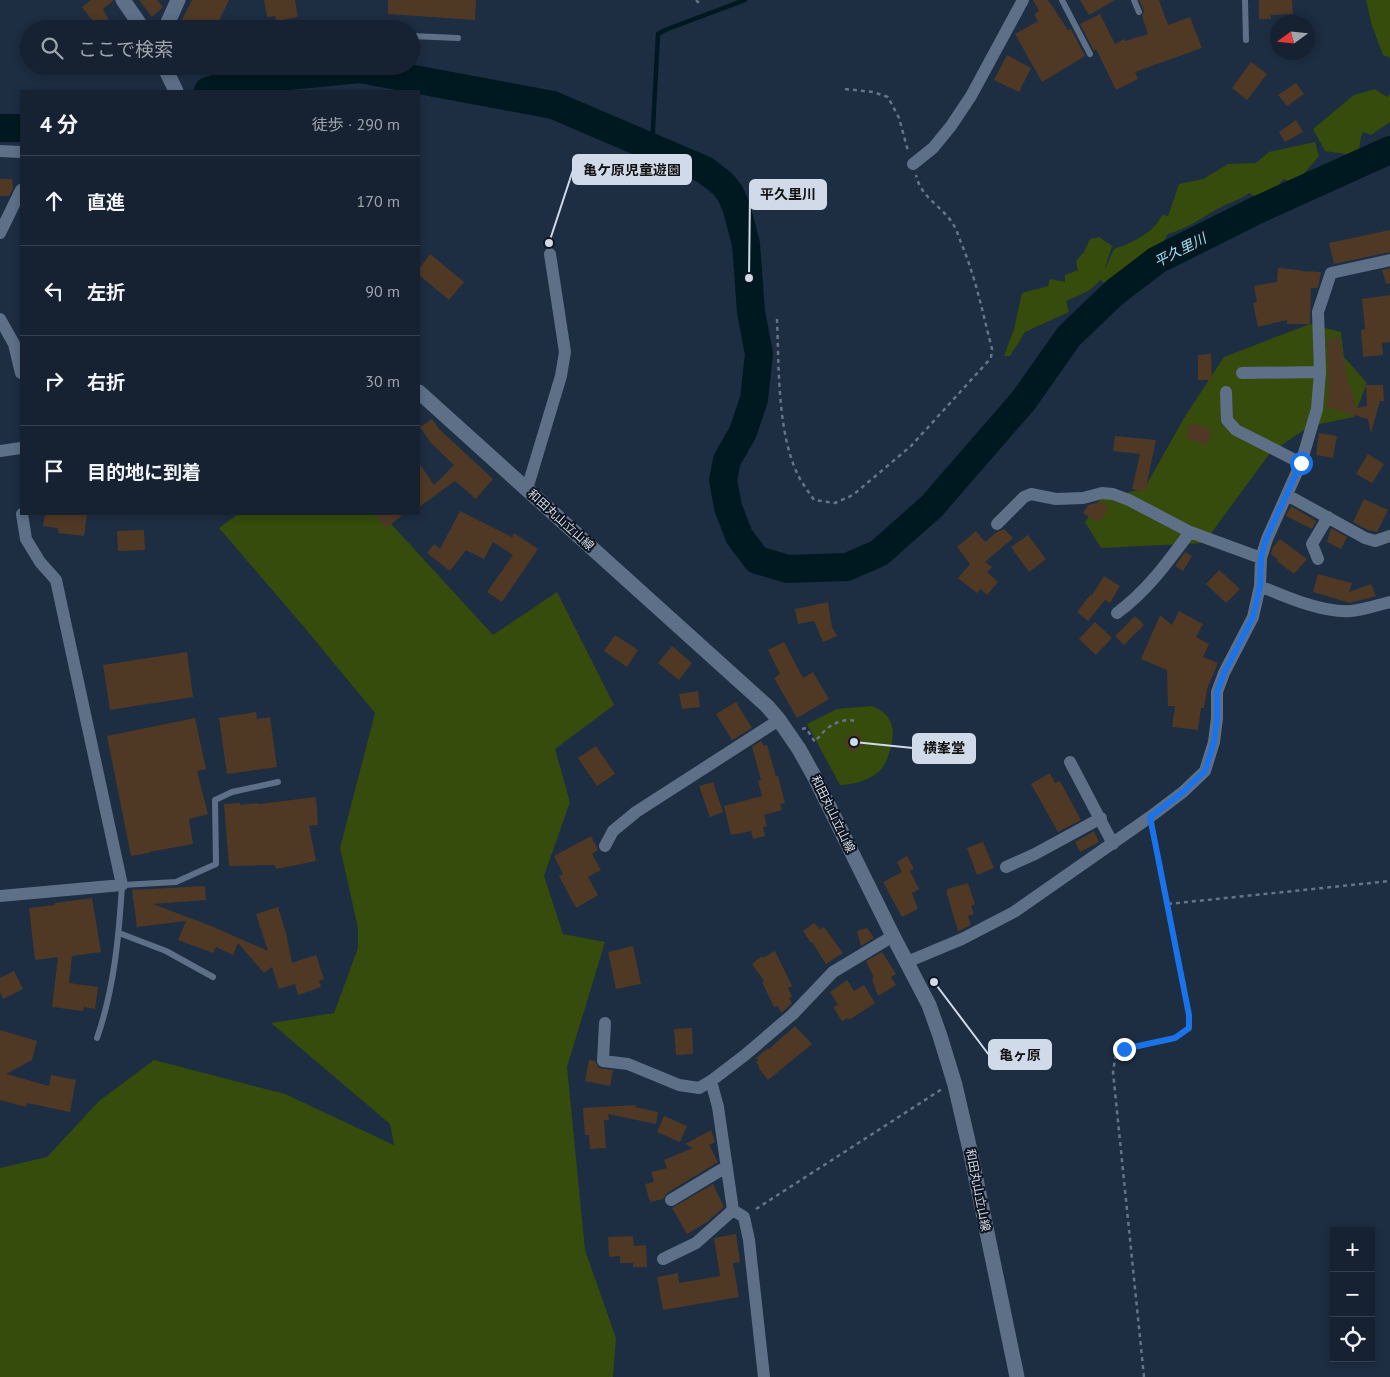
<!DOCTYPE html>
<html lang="ja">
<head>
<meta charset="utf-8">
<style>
  :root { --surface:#162232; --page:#232f3e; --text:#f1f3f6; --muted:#9ea4ac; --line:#353f4d }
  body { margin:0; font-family:"PT Sans","Noto Sans JP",sans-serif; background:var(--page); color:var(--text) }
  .controls { position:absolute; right:15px; bottom:15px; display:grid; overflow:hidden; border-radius:0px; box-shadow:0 2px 8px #0003 }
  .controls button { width:45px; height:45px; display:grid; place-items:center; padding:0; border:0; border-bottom:1px solid var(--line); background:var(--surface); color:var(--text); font:25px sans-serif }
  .compass { position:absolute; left:1270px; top:15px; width:45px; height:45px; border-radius:50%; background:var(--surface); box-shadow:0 2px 8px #0003; rotate:255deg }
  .stop { position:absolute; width:15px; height:15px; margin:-11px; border:4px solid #1a73e8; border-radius:50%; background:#fff }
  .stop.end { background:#1a73e8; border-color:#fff; box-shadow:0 1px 5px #0008 }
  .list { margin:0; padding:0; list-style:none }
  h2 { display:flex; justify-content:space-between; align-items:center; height:65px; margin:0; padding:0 20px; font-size:21px }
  h2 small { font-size:16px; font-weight:400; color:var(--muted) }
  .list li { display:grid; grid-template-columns:32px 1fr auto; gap:15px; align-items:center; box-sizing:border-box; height:90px; padding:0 20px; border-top:1px solid var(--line) }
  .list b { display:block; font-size:19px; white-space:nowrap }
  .list em { font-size:16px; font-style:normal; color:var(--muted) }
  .icon { flex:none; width:28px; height:28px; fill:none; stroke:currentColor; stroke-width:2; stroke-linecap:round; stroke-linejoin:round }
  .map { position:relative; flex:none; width:1390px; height:1377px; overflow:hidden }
  .search { position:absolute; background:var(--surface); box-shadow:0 2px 8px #0003; left:20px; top:20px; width:400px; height:55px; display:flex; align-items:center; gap:12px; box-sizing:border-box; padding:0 18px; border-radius:28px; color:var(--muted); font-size:19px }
  .panel { position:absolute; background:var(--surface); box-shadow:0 2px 8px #0003; left:20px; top:90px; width:400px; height:425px; border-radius:0px }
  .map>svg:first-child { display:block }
</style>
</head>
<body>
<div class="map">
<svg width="1390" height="1377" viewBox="0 0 1390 1377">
  <rect width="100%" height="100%" fill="#1d2d42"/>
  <path fill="#354c0c" d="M 1366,0 L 1390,0 L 1390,58 L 1383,55 L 1372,26 Z
    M 1375,89 L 1387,97 L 1390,94 L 1390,122 L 1371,135 L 1363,132 L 1361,137 L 1358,156 L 1325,151 L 1313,129 L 1354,95 Z
    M 1315,142 L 1319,156 L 1295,184 L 1284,179 L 1279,184 L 1282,188 L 1260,199 L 1249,193 C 1240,200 1230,202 1221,207 C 1203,217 1187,229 1168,234 C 1156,254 1147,266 1127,278 C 1121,282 1116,281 1109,286 L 1100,280 C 1093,291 1077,296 1066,301 L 1069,312 L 1025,332 L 1010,356 L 1004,356 L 1014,329 L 1022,293 L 1048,286 L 1050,279 L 1065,282 L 1065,275 L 1078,270 L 1076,261 L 1084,252 L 1090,239 L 1099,237 L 1112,246 L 1104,271 L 1114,249 C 1132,243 1154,233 1162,215 L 1168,216 L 1179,184 L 1203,179 L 1228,164 L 1256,163 L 1269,152 Z
    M 1310,324 L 1341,332 L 1344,357 L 1367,383 L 1354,417 L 1310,426 L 1270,453 L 1204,543 L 1101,548 L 1085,522 L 1101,498 L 1144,489 L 1184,418 L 1224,357 Z
    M 238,514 L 382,514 L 493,635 L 557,592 L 614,705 L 555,749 L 570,802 L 544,876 L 563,934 L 605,942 L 567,1067 L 585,1250 L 616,1338 L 613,1377 L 0,1377 L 0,1168 L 47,1157 L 99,1101 L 154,1060 L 285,1094 L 394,1145 L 390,1124 L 271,1023 L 334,1013 L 358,948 L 358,928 L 340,848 L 375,713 L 304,627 L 219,528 Z
    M 872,706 C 895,715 896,732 889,754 C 886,762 884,768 877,773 C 867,781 852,785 840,785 L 807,724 L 837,709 Z"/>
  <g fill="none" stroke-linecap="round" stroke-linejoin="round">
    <path stroke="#001920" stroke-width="4.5" d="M 652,147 L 658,34 L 665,30 L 745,0"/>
    <path stroke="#001920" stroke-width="28" d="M 208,91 L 239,81 L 360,69 L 553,105 L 705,170 L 723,184 L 730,193 L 736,206 L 746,244 L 751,312 L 759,354 L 754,399 L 743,432 L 727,460 L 723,480 L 728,507 L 739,536 L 757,560 L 788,569 L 847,567 L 879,553 L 932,506 L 1024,400 L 1069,336 L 1115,292 L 1157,260 L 1255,211 L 1390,150
      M 0,128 L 21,128"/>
  </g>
  <path fill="#4f3925" d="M 91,0 L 114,0 L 103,9 L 113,29 L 99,29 L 82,7 Z
    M 139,0 L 157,0 L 163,7 L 152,17 Z
    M 192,0 L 229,0 L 215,29 L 189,29 L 180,24 Z
    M 264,0 L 295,0 L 298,17 L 276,21 L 275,16 L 267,17 Z
    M 388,0 L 476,0 L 475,20 L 388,14 Z
    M 1033,0 L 1048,0 L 1068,30 L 1071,29 L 1085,56 L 1042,82 L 1015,34 L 1038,21 L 1034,15 L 1039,11 Z
    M 1080,0 L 1115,0 L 1089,15 Z
    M 1139,0 L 1159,0 L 1168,25 L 1190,17 L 1202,48 L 1135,72 L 1138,79 L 1116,90 L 1096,49 L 1094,51 L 1080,24 L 1100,14 L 1115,44 L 1124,39 L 1125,41 L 1148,34 L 1142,16 L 1144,11 Z
    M 1259,0 L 1292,0 L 1293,14 L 1271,15 L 1271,19 L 1259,19 Z
    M 1007,55 L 1031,68 L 1019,92 L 994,80 Z
    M 1251,62 L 1267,74 L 1247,100 L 1232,88 Z
    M 1296,83 L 1304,94 L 1287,106 L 1278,95 Z
    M 1296,120 L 1303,132 L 1285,142 L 1279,132 Z
    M 0,179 L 12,179 L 13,189 L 9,196 L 0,196 Z
    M 1390,230 L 1390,252 L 1334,264 L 1329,243 Z
    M 430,254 L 464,282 L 449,300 L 419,275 L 419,269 Z
    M 1278,268 L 1300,270 L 1300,271 L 1321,272 L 1318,288 L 1311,288 L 1310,324 L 1287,324 L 1287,320 L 1258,327 L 1253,303 L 1257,302 L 1254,286 L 1277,282 Z
    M 1390,268 L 1390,283 L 1386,284 L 1382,270 Z
    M 1390,295 L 1390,342 L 1382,343 L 1383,355 L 1363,357 L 1361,330 L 1365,329 L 1362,299 Z
    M 1339,337 L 1345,363 L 1348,385 L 1350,385 L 1356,408 L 1367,406 L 1366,385 L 1383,385 L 1384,401 L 1380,401 L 1371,433 L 1368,419 L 1326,407 L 1329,395 L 1327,340 Z
    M 1211,354 L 1212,380 L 1198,380 L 1198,355 Z
    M 432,419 L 439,429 L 493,479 L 476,499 L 455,481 L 419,507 L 419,463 L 434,485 L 454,465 L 431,443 L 420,427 Z
    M 1190,422 L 1212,430 L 1206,446 L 1186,437 Z
    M 1319,433 L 1337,436 L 1333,458 L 1316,455 Z
    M 1115,436 L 1156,440 L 1145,492 L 1132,489 L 1140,454 L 1113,451 Z
    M 1368,454 L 1384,464 L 1372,483 L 1356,474 Z
    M 1364,499 L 1388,510 L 1377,532 L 1368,530 L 1353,522 Z
    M 1100,502 L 1109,507 L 1099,523 L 1083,513 L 1088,505 Z
    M 1291,506 L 1316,521 L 1312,529 L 1286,516 Z
    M 460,511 L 512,537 L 514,533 L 538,549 L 502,602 L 487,592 L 513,555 L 493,542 L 484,559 L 466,550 L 450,571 L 427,553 L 434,544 L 440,549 Z
    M 45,514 L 87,514 L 84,536 L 58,533 L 58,528 L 43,526 Z
    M 374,514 L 404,514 L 386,528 Z
    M 1331,528 L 1347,537 L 1341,549 L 1327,542 Z
    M 1004,529 L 1013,538 L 985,562 L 992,567 L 987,572 L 998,582 L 987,595 L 981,589 L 977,593 L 958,578 L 970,564 L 957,547 L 976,531 L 985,542 L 997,532 Z
    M 144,530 L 145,550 L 118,551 L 117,531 Z
    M 1028,535 L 1046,559 L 1029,572 L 1011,547 Z
    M 1280,539 L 1307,559 L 1294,574 L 1277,561 L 1278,560 L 1271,554 L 1273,547 Z
    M 1185,552 L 1192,556 L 1183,571 L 1175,566 Z
    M 1219,570 L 1240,589 L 1226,603 L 1206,584 Z
    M 1318,574 L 1352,583 L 1349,592 L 1371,584 L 1376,596 L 1350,603 L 1313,592 Z
    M 1104,576 L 1120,586 L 1110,603 L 1105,600 L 1088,621 L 1077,612 L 1091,594 L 1092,595 Z
    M 828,602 L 832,627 L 837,636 L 823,642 L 814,621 L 798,624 L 795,609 Z
    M 1179,611 L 1203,624 L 1196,637 L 1209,644 L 1203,657 L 1218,663 L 1207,689 L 1204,708 L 1201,708 L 1198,730 L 1172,727 L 1175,706 L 1168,706 L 1167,670 L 1141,659 L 1160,615 L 1172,625 Z
    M 1135,616 L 1144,625 L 1124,645 L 1115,636 Z
    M 1095,622 L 1112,638 L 1096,655 L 1079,639 Z
    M 615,635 L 638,650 L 627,667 L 604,651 Z
    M 784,642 L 803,678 L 813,672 L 829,699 L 797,718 L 774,678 L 780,674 L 768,650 Z
    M 672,646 L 692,663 L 679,680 L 658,663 Z
    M 187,652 L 193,697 L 110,710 L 103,665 Z
    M 698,691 L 700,707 L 682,709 L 679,694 Z
    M 736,702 L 752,728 L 732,740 L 716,714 Z
    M 256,712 L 257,719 L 270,717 L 277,767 L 227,774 L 219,718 Z
    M 195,718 L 206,769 L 197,771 L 208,814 L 189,819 L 193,844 L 149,852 L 149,853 L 131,856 L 107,736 Z
    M 858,733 L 864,745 L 850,752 L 844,740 Z
    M 761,741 L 764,746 L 767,745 L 776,776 L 778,776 L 785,803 L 780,804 L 782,810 L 764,815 L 767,826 L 763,827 L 765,836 L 753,839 L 751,831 L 731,835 L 724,806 L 762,796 L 758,781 L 761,780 L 752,747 Z
    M 596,746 L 615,774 L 597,786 L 578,758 Z
    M 1050,773 L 1055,783 L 1060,781 L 1081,820 L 1058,832 L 1031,784 Z
    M 713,782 L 723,812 L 710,817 L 699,786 Z
    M 316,797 L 318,825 L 309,826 L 316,861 L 276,869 L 275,865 L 229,866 L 224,804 L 240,803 L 240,805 L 259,803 L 259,804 Z
    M 1094,831 L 1099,842 L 1080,852 L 1075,842 Z
    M 591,836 L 598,850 L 592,854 L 601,870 L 588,877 L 598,895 L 576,908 L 559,876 L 563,874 L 554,856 Z
    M 983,842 L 994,868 L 977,875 L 967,848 Z
    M 907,856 L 914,869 L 910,871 L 919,889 L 912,893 L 918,909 L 902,917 L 883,882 L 902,872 L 897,862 Z
    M 968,883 L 975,904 L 971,906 L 974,914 L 968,916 L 971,925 L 958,931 L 947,894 L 947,889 Z
    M 205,886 L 206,900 L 153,904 L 211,926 L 268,951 L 256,914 L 278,907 L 286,933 L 292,963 L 316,955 L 324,979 L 319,981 L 321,987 L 298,995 L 295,984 L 279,989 L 272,967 L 264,973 L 238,943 L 233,955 L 216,947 L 213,953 L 178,940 L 186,921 L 137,927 L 132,890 Z
    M 92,898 L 101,952 L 72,956 L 69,983 L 98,987 L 95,1009 L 84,1007 L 83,1011 L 52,1007 L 58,957 L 35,960 L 29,908 L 55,905 L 55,903 Z
    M 814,923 L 820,929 L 824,927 L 843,953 L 826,964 L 812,942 L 811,943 L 803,931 Z
    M 867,928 L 874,938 L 861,946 L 857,931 Z
    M 633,946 L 641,984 L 616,989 L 608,952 Z
    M 775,951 L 792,986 L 788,988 L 792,997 L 789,998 L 792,1003 L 781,1013 L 778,1006 L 774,1007 L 762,982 L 764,981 L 752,964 L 762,956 L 763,958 Z
    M 882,952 L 896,974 L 891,977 L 896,985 L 878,996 L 872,979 L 874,978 L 866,961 Z
    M 14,971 L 23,989 L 3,999 L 0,992 L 0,978 Z
    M 847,980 L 854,991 L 864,985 L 875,1003 L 849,1020 L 848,1018 L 842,1021 L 833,1007 L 838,1005 L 830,992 Z
    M 795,1026 L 812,1044 L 768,1080 L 758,1067 L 759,1066 L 756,1062 L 758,1060 L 756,1058 L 768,1048 L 769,1049 Z
    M 692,1028 L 693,1054 L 676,1055 L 674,1029 Z
    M 0,1030 L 37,1041 L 32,1060 L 6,1074 L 49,1086 L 51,1075 L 76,1080 L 70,1112 L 27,1103 L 26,1107 L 0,1100 Z
    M 589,1060 L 595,1061 L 599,1068 L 613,1070 L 610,1086 L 585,1081 Z
    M 636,1105 L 635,1107 L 658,1112 L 656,1124 L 608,1114 L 609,1120 L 604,1120 L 606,1148 L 590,1149 L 589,1135 L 585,1135 L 583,1108 Z
    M 664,1116 L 687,1126 L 680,1142 L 657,1132 Z
    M 711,1130 L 715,1142 L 709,1145 L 718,1162 L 667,1193 L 663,1199 L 650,1202 L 645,1184 L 654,1182 L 651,1172 L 667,1168 L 664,1160 L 693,1148 L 685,1144 Z
    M 713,1184 L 724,1207 L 707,1222 L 687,1234 L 672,1208 Z
    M 736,1234 L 740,1262 L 733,1263 L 739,1297 L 663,1310 L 657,1277 L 678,1273 L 679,1283 L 720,1276 L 714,1238 Z
    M 633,1236 L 634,1246 L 646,1245 L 647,1267 L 633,1267 L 633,1263 L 620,1263 L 620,1256 L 609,1257 L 608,1237 Z"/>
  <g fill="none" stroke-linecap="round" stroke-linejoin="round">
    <path stroke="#677486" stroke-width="2.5" stroke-dasharray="4 4" stroke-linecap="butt" d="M 696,0 L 699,3
      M 845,89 L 873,92 L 888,97 L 899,118 L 908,151
      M 777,319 C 779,366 777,435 799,477 C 803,485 809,492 814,500 L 835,503 L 853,495 L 911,446 L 991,358 L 992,349 C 983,314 976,279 962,245 C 959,238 957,230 953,224 C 942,206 921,198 916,175
      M 802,729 L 806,728 L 815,742 C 825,728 838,717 856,721
      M 1168,904 L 1390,881
      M 756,1209 L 942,1089
      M 1144,1377 L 1113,1072 L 1116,1053 L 1125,1049 L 1175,1038 L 1189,1028 L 1189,1015 L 1153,831"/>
    <path stroke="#5d7088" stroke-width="6" d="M 1062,0 L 1090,54
      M 1134,0 L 1139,12
      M 1245,0 L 1246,40
      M 411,36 L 458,38
      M 119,933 L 166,951 L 213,977
      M 97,1038 C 114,989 119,936 122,885 L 176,882 L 216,864 L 215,800 L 232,792 L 278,782"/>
    <path stroke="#5d7088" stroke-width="12" d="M 0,151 L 21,152
      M 913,164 L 933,148 L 951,126 L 971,96 L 1023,0
      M 0,233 L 21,190
      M 0,319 L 14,344 L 21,373
      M 1242,373 L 1320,372
      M 1226,392 L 1227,420 L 1236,430 L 1301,463
      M 0,451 L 21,448
      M 527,489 L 561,376 L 565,352 L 550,254
      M 1287,495 L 1365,538 L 1375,541 L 1390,536
      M 997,524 L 1024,497 L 1031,494 L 1056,499 L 1083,498 L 1102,493 L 1113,494 L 1129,500 L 1190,532 L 1261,558
      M 1318,559 L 1312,544 L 1328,517
      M 1260,586 C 1286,597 1323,613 1351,611 C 1364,610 1378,605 1390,602
      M 1117,613 C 1147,591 1168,562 1190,532
      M 1070,762 L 1113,844
      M 605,846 L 613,831 L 636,812 L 779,720
      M 1006,867 L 1035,854 L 1101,818
      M 0,896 L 122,885 L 56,580 L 40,562 L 26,539 L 22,514
      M 907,962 L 962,939 L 1014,912 L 1150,817 L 1183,792 L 1205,771 L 1214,742 L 1217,718 L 1217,692 L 1224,673 L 1253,617 L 1260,586 L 1261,558 L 1267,539 L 1301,463 L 1317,409 L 1320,372 L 1318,312 L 1331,273 L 1390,260
      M 605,1023 L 603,1061 L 628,1064 L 679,1085 L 699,1088 L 711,1081 L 745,1055 L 793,1014 L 833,972 L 893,936
      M 711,1081 L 718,1107 L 733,1210 L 744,1217 L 749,1240 L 764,1377
      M 671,1200 L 726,1167
      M 663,1259 L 696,1243 L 733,1210"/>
    <path stroke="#5d7088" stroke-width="15" d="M 165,29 L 178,0"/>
    <path stroke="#5d7088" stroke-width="15" d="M 123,0 L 143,29
      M 164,66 L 176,91
      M 419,392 L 767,706 L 779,720 L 799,749 L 814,776 L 893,936 L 929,1005 L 940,1036 L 955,1085 L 970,1150 L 1017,1377"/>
  </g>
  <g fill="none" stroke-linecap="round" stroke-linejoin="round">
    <path stroke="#1a73e8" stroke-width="6" d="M 1124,1049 L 1175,1038 L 1189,1028 L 1189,1015 L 1150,817 L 1183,792 L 1205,771 L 1214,742 L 1217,718 L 1217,692 L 1224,673 L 1253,617 L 1260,586 L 1261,558 L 1266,539 L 1301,463"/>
  </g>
  <g text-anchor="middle" stroke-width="4" stroke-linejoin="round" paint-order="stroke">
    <g font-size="12" fill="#d0dae8" stroke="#0e151e">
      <text transform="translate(561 520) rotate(42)" y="4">和田丸山立山線</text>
      <text transform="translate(833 814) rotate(64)" y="4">和田丸山立山線</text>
      <text transform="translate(978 1190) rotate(79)" y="4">和田丸山立山線</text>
    </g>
    <g font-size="14" font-style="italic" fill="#9be2f5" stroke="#0e151e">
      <text transform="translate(1180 250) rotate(-27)" y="5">平久里川</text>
    </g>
  </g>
  <path fill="none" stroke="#d0dae8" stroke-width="2" d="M549 243L573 170M749 278L750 194M854 742L913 748M934 982L989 1055"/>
  <g fill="#d0dae8" stroke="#0e151e" stroke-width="2">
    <circle cx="549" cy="243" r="5"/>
    <circle cx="749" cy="278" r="5"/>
    <circle cx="854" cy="742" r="5"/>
    <circle cx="934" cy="982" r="5"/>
  </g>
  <g fill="#d0dae8" stroke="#d0dae8" stroke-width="2">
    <rect x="573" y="155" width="118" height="29" rx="5"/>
    <rect x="750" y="180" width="76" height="29" rx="5"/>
    <rect x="913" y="734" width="62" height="29" rx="5"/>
    <rect x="989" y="1040" width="62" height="29" rx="5"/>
  </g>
  <g font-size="14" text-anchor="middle" font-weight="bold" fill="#111">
    <text x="632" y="175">亀ケ原児童遊園</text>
    <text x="788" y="199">平久里川</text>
    <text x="944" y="753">横峯堂</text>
    <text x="1020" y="1060">亀ヶ原</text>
  </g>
</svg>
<div class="controls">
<button>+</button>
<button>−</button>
<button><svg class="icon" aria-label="locate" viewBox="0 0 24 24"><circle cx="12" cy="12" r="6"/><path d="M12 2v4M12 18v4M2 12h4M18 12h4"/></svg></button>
</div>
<svg class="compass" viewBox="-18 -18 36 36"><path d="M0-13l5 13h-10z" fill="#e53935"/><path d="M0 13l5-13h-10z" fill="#9ea4ac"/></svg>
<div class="stop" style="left:1301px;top:463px"></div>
<div class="stop end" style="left:1124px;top:1049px"></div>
<div class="search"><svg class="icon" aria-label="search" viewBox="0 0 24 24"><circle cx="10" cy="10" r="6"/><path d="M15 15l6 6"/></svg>ここで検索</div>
<section class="panel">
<h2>4 分<small>徒歩 · 290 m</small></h2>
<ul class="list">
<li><svg class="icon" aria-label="ahead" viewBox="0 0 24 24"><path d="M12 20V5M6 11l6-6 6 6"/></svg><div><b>直進</b></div><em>170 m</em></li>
<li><svg class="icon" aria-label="left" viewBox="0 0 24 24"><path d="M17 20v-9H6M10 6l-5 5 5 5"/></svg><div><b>左折</b></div><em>90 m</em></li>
<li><svg class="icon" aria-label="right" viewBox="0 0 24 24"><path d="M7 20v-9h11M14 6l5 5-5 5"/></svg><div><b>右折</b></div><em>30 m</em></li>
<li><svg class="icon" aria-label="arrive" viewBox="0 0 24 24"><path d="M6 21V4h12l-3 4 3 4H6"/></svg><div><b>目的地に到着</b></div></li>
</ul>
</section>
</div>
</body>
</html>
